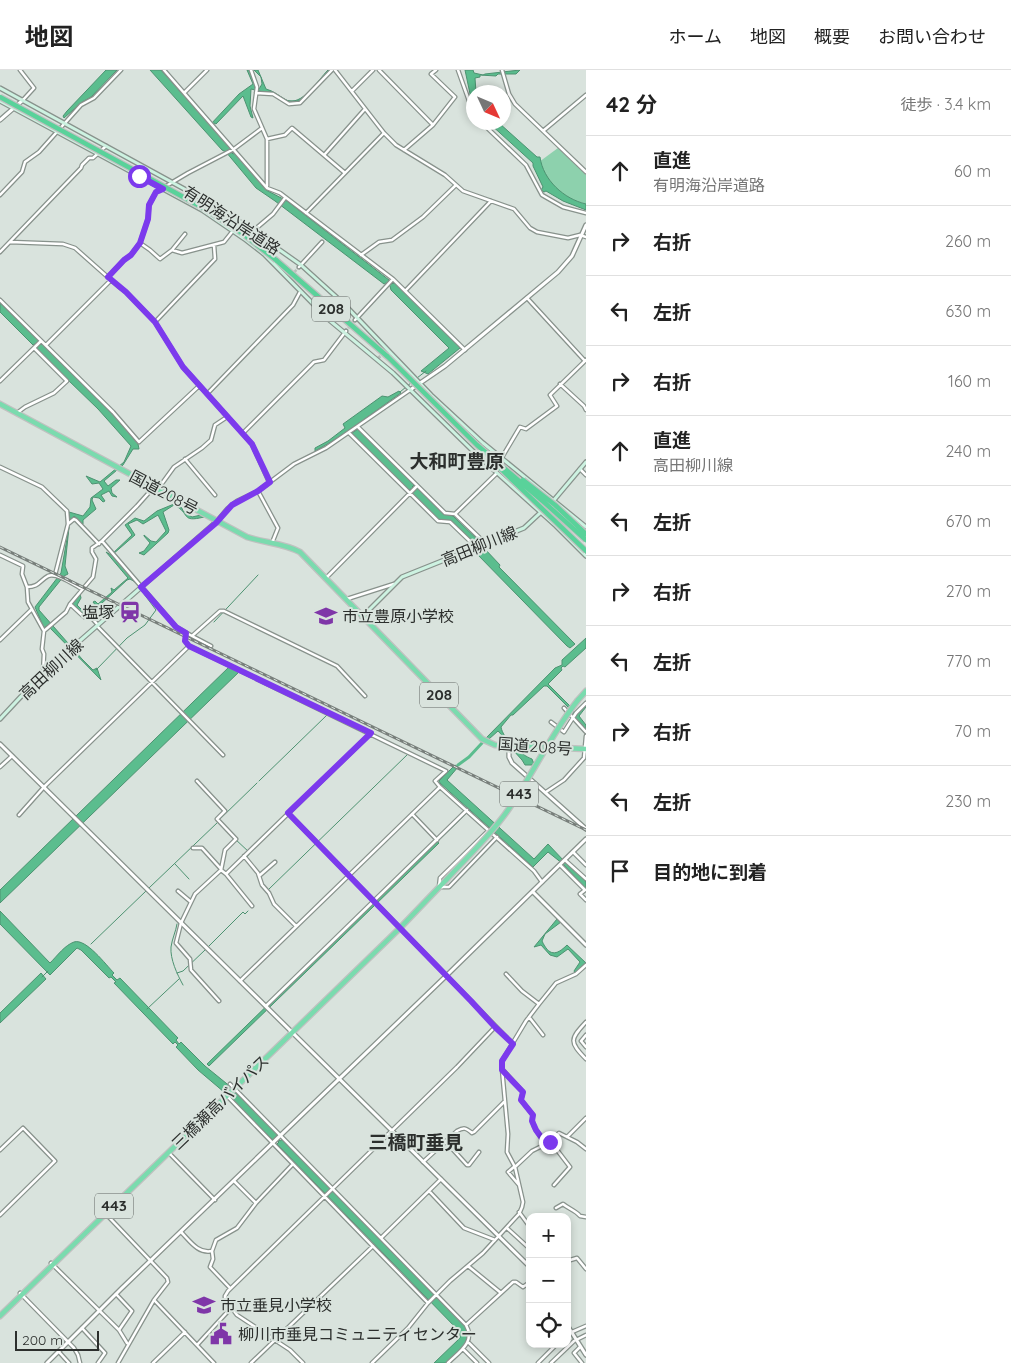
<!DOCTYPE html>
<html lang="ja">
<head>
<meta charset="utf-8">
<style>
  :root { --surface:#fff; --page:#f2f2f2; --text:#222; --muted:#767676; --line:#e0e0e0 }
  body { margin:0; font-family:Quicksand,"Noto Sans JP",sans-serif; background:var(--page); color:var(--text) }
  .controls { position:absolute; right:15px; bottom:15px; display:grid; overflow:hidden; border-radius:10px; box-shadow:0 2px 8px #0003 }
  .controls button { width:45px; height:45px; display:grid; place-items:center; padding:0; border:0; border-bottom:1px solid var(--line); background:var(--surface); color:var(--text); font:25px sans-serif }
  .compass { position:absolute; left:466px; top:15px; width:45px; height:45px; border-radius:50%; background:var(--surface); box-shadow:0 2px 8px #0003; rotate:134deg }
  .scale { position:absolute; left:15px; bottom:12px; width:84px; box-sizing:border-box; padding-left:5px; border:2px solid #2c2f2d; border-top:0; font-size:14px; line-height:18px; white-space:nowrap; color:#2c2f2d; -webkit-text-stroke:4px #d9e3dd; paint-order:stroke }
  .stop { position:absolute; width:15px; height:15px; margin:-11px; border:4px solid #7c3aed; border-radius:50%; background:#fff }
  .stop.end { background:#7c3aed; border-color:#fff; box-shadow:0 1px 5px #0008 }
  .list { margin:0; padding:0; list-style:none }
  h2 { display:flex; justify-content:space-between; align-items:center; height:65px; margin:0; padding:0 20px; font-size:21px }
  h2 small { font-size:16px; font-weight:400; color:var(--muted) }
  .list li { display:grid; grid-template-columns:32px 1fr auto; gap:15px; align-items:center; box-sizing:border-box; height:70px; padding:0 20px; border-top:1px solid var(--line) }
  .list b { display:block; font-size:19px; white-space:nowrap }
  .list p { margin:0; font-size:16px; white-space:nowrap; color:var(--muted) }
  .list em { font-size:16px; font-style:normal; color:var(--muted) }
  .icon { flex:none; width:28px; height:28px; fill:none; stroke:currentColor; stroke-width:2; stroke-linecap:round; stroke-linejoin:round }
  .map { position:relative; flex:none; width:586px; height:1293px; overflow:hidden }
  header { display:flex; align-items:center; gap:30px; box-sizing:border-box; height:70px; padding:0 25px; background:var(--surface); border-bottom:1px solid var(--line) }
  header strong { font-size:24px }
  nav { display:flex; gap:28px; margin-inline-start:auto; font-size:18px }
  main { display:flex }
  aside { flex:1; background:var(--surface) }
  .map>svg:first-child { display:block }
</style>
</head>
<body>
<header>
<strong>地図</strong>
<nav><a>ホーム</a><a>地図</a><a>概要</a><a>お問い合わせ</a></nav>
</header>
<main>
<div class="map">
<svg width="586" height="1293" viewBox="0 0 586 1293">
  <rect width="100%" height="100%" fill="#d9e3dd"/>
  <path fill="#8dd1ad" d="M 558,78 L 586,105 L 586,134 L 576,131 L 550,117 L 539,92 Z"/>
  <path fill="#5bbd8e" stroke="#4d9271" d="M 106,0 L 117,0 L 91,27 L 82,32 L 64,48 L 63,46 L 67,41 Z
    M 150,0 L 161,0 L 210,55 L 239,24 L 253,14 L 247,0 L 249,0 L 254,10 L 255,18 L 259,19 L 262,14 L 261,7 L 254,0 L 258,0 L 266,19 C 274,21 279,26 286,30 C 302,37 318,10 328,0 L 331,0 L 300,31 L 288,31 L 272,22 L 263,22 L 251,19 L 250,36 L 253,48 L 251,47 L 243,26 L 216,54 L 214,53 L 212,56 L 231,79 L 230,81 L 233,84 L 235,83 L 266,120 L 287,131 L 389,210 L 388,212 L 390,214 L 395,213 L 460,278 L 428,304 L 421,301 L 449,278 L 391,220 L 390,216 L 386,213 L 384,214 L 275,131 L 256,118 L 226,82 L 222,80 Z
    M 465,0 L 473,0 L 474,3 L 483,5 L 485,4 L 520,0 L 516,4 L 498,4 L 496,6 L 480,5 L 480,7 L 475,8 L 476,22 L 473,22 L 473,38 Z
    M 489,53 L 499,53 L 537,87 L 540,87 C 543,110 564,129 586,134 L 586,140 L 563,131 L 546,121 L 544,122 L 541,120 L 543,117 L 533,96 L 533,93 Z
    M 0,233 L 39,271 L 37,273 L 39,275 L 42,274 L 118,350 L 138,374 L 139,379 L 133,379 L 123,395 L 104,411 L 108,416 L 116,410 L 120,410 L 111,418 L 112,423 L 117,427 L 112,426 L 109,421 L 101,425 L 105,431 L 103,432 L 99,428 L 93,427 L 92,430 L 96,439 L 83,450 L 83,454 L 74,446 L 70,451 L 69,442 L 83,446 L 90,437 L 91,428 L 103,419 L 99,413 L 92,414 L 86,406 L 100,412 L 124,392 L 131,376 L 98,339 L 36,279 L 38,276 L 35,274 L 33,275 L 0,242 Z
    M 399,321 L 401,323 C 372,343 345,365 315,381 L 315,378 L 328,371 L 345,358 L 343,354 L 382,326 L 388,327 Z
    M 358,359 L 414,415 L 412,417 L 415,419 L 417,418 L 443,443 L 453,446 L 481,473 L 484,478 L 500,495 L 499,497 L 575,574 L 570,578 L 567,576 L 476,483 L 480,478 L 479,475 L 473,474 L 450,452 L 439,450 L 414,426 L 412,423 L 413,421 L 411,419 L 409,420 L 406,418 L 352,363 Z
    M 174,434 L 182,438 L 183,441 L 192,447 L 201,445 L 204,447 C 180,453 191,443 174,435 L 163,442 L 169,460 L 168,463 L 144,485 L 139,483 L 144,481 L 150,473 L 144,466 L 144,465 L 151,471 L 156,472 L 166,461 L 158,445 L 143,454 L 137,450 L 128,454 L 135,465 L 112,485 L 135,512 L 130,509 L 127,510 L 88,546 L 85,546 L 72,534 L 80,524 L 81,528 L 77,535 L 86,544 L 96,536 L 93,532 L 95,531 L 98,534 L 112,522 L 111,518 L 114,520 L 128,508 L 106,482 L 111,485 L 132,465 L 125,455 L 135,448 L 144,451 L 157,441 Z
    M 69,457 L 65,496 L 68,504 L 64,506 L 39,537 L 39,540 L 82,589 L 93,600 L 97,598 L 101,610 L 50,558 L 46,556 L 44,558 L 35,537 L 61,503 Z
    M 586,568 L 586,578 L 565,597 L 563,596 L 561,598 L 562,600 L 548,614 L 570,636 L 576,645 L 586,634 L 586,637 L 579,646 L 586,655 L 586,659 L 573,646 L 568,637 L 547,616 L 544,616 L 513,645 L 511,645 L 501,657 C 503,669 521,685 532,689 L 534,694 L 532,695 L 525,695 L 522,690 L 513,680 L 514,678 L 498,661 L 489,669 L 486,668 L 555,598 L 562,595 L 562,590 Z
    M 230,596 L 240,601 L 0,833 L 0,820 Z
    M 455,695 L 458,697 L 447,710 L 534,789 L 548,774 L 565,792 L 567,793 L 586,812 L 586,819 L 563,794 L 548,782 L 533,797 L 440,713 L 439,711 Z
    M 436,771 L 439,773 L 209,996 L 207,994 Z
    M 0,841 L 50,893 C 57,886 65,875 74,872 C 86,868 106,895 114,903 L 112,905 L 117,910 L 120,908 L 178,968 L 176,970 L 179,974 L 181,972 L 205,996 L 237,1022 L 278,1064 L 276,1067 L 280,1071 L 283,1069 L 465,1256 L 468,1263 L 465,1275 L 446,1293 L 434,1293 L 460,1268 L 460,1264 L 458,1260 L 277,1074 L 279,1072 L 275,1068 L 273,1070 L 231,1028 L 198,1000 L 176,977 L 178,975 L 175,972 L 173,974 L 114,913 L 116,912 L 111,907 L 109,908 L 81,880 L 77,878 L 50,905 L 0,854 Z
    M 557,849 L 561,852 L 545,864 L 542,871 C 549,886 556,886 567,875 L 586,893 L 575,903 L 574,901 L 580,892 L 568,879 L 557,887 L 550,885 L 541,875 L 534,877 Z
    M 41,903 L 46,909 L 0,953 L 0,943 Z"/>
  <g fill="none" stroke-linecap="round" stroke-linejoin="round">
    <path stroke="#4d9271" stroke-width="1" d="M 417,308 L 426,301
      M 400,322 L 412,312
      M 214,552 L 258,505
      M 96,600 L 127,568 L 145,555 L 156,540 L 141,520
      M 259,711 L 327,645
      M 220,749 L 257,713
      M 218,753 L 250,783 L 246,788
      M 437,772 L 470,740
      M 175,794 L 189,809
      M 149,818 L 218,752
      M 268,820 L 408,684
      M 177,854 C 176,861 172,869 171,877 C 170,889 177,904 183,915
      M 91,874 L 146,821
      M 208,877 L 243,842 L 245,844 L 248,841
      M 177,903 L 183,901 L 205,880
      M 42,907 L 48,901
      M 147,939 L 179,909"/>
    <path stroke="#5bbd8e" stroke-width="3" d="M 458,695 L 469,687 L 482,673"/>
    <path stroke="#b6bfba" stroke-width="2.5" stroke-dasharray="2.5 1" stroke-linecap="butt" d="M 290,207 L 299,197
      M 346,261 L 355,250
      M 497,403 L 501,389"/>
    <path stroke="#b6bfba" stroke-width="3" stroke-dasharray="3 1.5" stroke-linecap="butt" d="M 378,288 L 385,283"/>
    <g stroke="#88928c" stroke-width="5">
      <path id="minor" d="M 20,0 L 34,18 L 23,30
        M 164,0 L 267,118 L 280,123 L 393,209 L 465,280
        M 251,0 L 257,17 L 254,39 L 267,69 L 267,116
        M 335,0 L 384,63 L 396,75 L 445,105 L 463,121 L 514,139 L 530,158 L 537,162 L 568,168 L 580,165 L 586,167
        M 379,0 L 433,55
        M 458,0 L 473,42
        M 502,0 L 509,24 L 515,34 L 586,102
        M 352,21 L 373,0
        M 185,22 L 207,0
        M 256,23 L 273,24 L 289,34 L 300,33 L 332,0
        M 481,52 L 526,95 L 542,125 L 563,137 L 586,143
        M 543,61 L 586,25
        M 267,69 L 285,65 L 292,58 L 345,103
        M 404,80 L 433,55 L 455,27 L 431,4 L 436,0
        M 325,84 L 365,39
        M 0,125 L 22,102 L 25,92 L 39,82 L 81,35 L 94,28 L 121,0
        M 306,143 L 384,63
        M 253,161 L 273,144 L 285,128
        M 10,172 L 63,174 L 75,178 L 119,217 L 126,222 L 155,252 L 183,297 L 252,374 L 269,412
        M 140,173 L 150,180 L 160,189 L 172,180 L 182,183 L 224,172 L 240,152
        M 172,180 L 185,164
        M 0,182 L 81,98 L 82,95 L 89,88 L 93,88 L 106,76
        M 361,185 L 379,172 L 392,170 L 423,147 L 456,115
        M 299,197 L 322,172
        M 108,207 L 124,190 L 131,185 L 140,173 L 148,149 L 149,135 L 156,122 L 188,103 L 234,79 L 262,58
        M 406,220 L 491,131
        M 527,228 L 585,291
        M 0,230 L 113,342 L 139,372 L 199,316
        M 355,250 L 393,209
        M 155,252 L 215,189 L 214,175
        M 46,275 L 111,210
        M 0,311 L 41,271
        M 560,314 L 584,336 L 586,340
        M 207,324 L 293,235 L 300,222
        M 17,343 L 25,337 L 54,323 L 67,311 L 34,278
        M 358,357 L 445,443 L 455,444 L 486,474
        M 243,363 L 314,292 L 324,290 L 346,261
        M 349,363 L 438,451 L 450,452 L 476,477
        M 185,389 L 215,425
        M 501,389 L 520,357 L 526,359 L 557,336 L 550,325 L 586,290
        M 0,397 L 42,417 L 67,441 L 68,454 L 55,505
        M 580,399 L 586,405
        M 158,419 L 174,397 L 202,378 L 211,370 L 215,355 L 227,347
        M 258,421 L 278,458 L 272,473
        M 455,444 L 497,403
        M 217,451 L 227,439 L 237,431 L 258,421 L 294,394 L 326,378 L 410,320
        M 68,454 L 74,449 L 76,450 L 99,474
        M 102,471 L 176,557 L 192,566 L 220,541 L 224,541 L 337,596 L 365,626
        M 0,485 L 23,496 L 22,504 L 27,517 L 28,532 L 44,561 L 42,579 L 44,584 L 43,603
        M 326,508 L 417,416
        M 27,517 C 39,517 39,511 48,506 C 57,502 74,515 82,519
        M 347,529 L 394,514
        M 70,534 L 84,547 L 91,547 L 98,555
        M 97,556 L 223,685
        M 44,561 L 66,542 L 70,534 L 93,507 L 96,489 L 92,482 L 92,478 L 102,471 L 137,436 L 154,417
        M 186,563 L 185,571 L 189,576 L 446,701 L 435,711 L 440,717 L 534,801 L 542,812
        M 192,566 L 211,576
        M 0,570 L 32,539
        M 564,638 L 586,662
        M 551,652 L 564,662 L 576,643 L 586,633
        M 0,697 L 12,686
        M 197,711 L 225,741 L 217,749 L 236,769 L 225,780 L 221,800
        M 546,722 L 564,710 L 584,688 L 586,666
        M 288,743 L 513,974
        M 412,744 L 437,770
        M 19,745 L 44,717 L 189,576
        M 489,760 L 440,808 L 439,817 L 449,817 L 497,767
        M 193,778 L 202,778 L 221,799
        M 573,782 L 586,795
        M 244,786 L 258,803 L 262,815 L 269,823 L 274,834 L 296,856
        M 565,790 L 586,809
        M 560,795 L 585,820 L 580,824 L 586,830
        M 226,804 L 252,836
        M 259,806 L 275,792
        M 178,821 L 191,832
        M 506,904 L 522,921 L 539,934
        M 240,911 L 440,717
        M 219,931 L 191,900 L 190,889 L 176,873 L 181,853 L 195,824 L 221,800 L 226,804 L 371,663
        M 266,936 L 467,740
        M 529,947 L 543,965
        M 586,952 C 570,969 569,972 586,989
        M 586,965 L 581,971 L 586,977
        M 503,1000 L 523,1022 L 521,1030 L 533,1045 C 530,1057 540,1064 546,1074
        M 230,1014 L 466,1255 C 476,1272 459,1282 448,1293
        M 227,1026 L 428,1233
        M 567,1067 L 586,1048
        M 446,1072 L 467,1095 L 469,1095 L 479,1082
        M 548,1073 L 554,1076 L 570,1097 L 554,1115
        M 0,1080 L 23,1058 L 55,1091 L 0,1145
        M 169,1083 L 215,1130
        M 423,1092 L 457,1061 C 464,1057 466,1058 472,1063 L 474,1062 L 504,1032
        M 515,1096 L 508,1102 L 519,1115
        M 515,1097 L 532,1081 L 550,1072 L 559,1063 L 577,1072 L 586,1079
        M 234,1111 L 256,1133
        M 429,1121 L 464,1158 L 495,1170
        M 556,1138 L 563,1134 C 569,1139 575,1140 580,1146 L 586,1147
        M 104,1142 L 167,1208 L 168,1212 L 154,1230 L 118,1293
        M 519,1142 L 530,1157
        M 507,1158 L 530,1179
        M 181,1162 C 190,1171 198,1184 212,1181 L 213,1189 L 210,1197 L 230,1218
        M 381,1168 L 441,1109
        M 212,1181 L 216,1170 L 237,1158 L 256,1133 L 293,1094
        M 567,1191 L 577,1188 L 586,1199
        M 51,1193 L 119,1260 L 127,1273
        M 468,1196 L 501,1223
        M 20,1223 L 74,1278 L 78,1285 L 80,1293
        M 116,1224 L 132,1241 L 119,1260
        M 154,1230 L 214,1293
        M 466,1255 L 513,1212 L 516,1212 L 523,1217 L 530,1212
        M 82,1258 L 105,1283 L 98,1293
        M 572,1262 L 586,1256
        M 469,1273 L 489,1293
        M 197,1275 L 231,1238
        M 580,1277 L 574,1283 L 582,1293
        M 463,1279 L 477,1293
        M 59,1282 L 69,1293
        M 153,1293 L 185,1262
        M 251,1293 L 373,1176
        M 303,1293 L 290,1280 L 237,1245 L 225,1229 L 225,1226 L 228,1221 L 457,997 L 495,957
        M 372,1293 L 408,1258 L 428,1233 L 450,1211 L 483,1183 L 519,1144 L 522,1137 L 523,1132 L 515,1097 L 507,1082 L 508,1064 L 502,999 L 502,991 L 526,951 L 539,934 L 556,913 L 576,904 L 586,895
        M 538,1293 L 557,1274
        M 551,1293 L 574,1271 L 586,1265"/>
    </g>
    <g stroke="#88928c" stroke-width="5.5">
      <path id="tertiary" d="M 0,50 L 23,30
        M 410,320 L 445,296 L 558,202 L 572,186 L 586,155
        M 0,674 L 530,1197
        M 509,676 L 509,687 L 512,693 L 586,759
        M 533,822 L 586,875
        M 567,1255 L 586,1285
        M 47,1293 L 121,1219 L 446,906 L 586,769"/>
    </g>
    <g stroke="#88928c" stroke-width="5.5">
      <path id="secondary" d="M 0,18 L 208,132 L 240,152 L 301,195 L 343,233 L 431,325 L 483,373 L 586,457
        M 0,31 L 202,140 L 246,170 L 264,184 L 328,249 L 393,303 L 474,382 L 556,456 L 586,486
        M 362,547 L 402,507 L 524,458 L 554,430 L 586,392
        M 0,649 L 43,603 L 217,451"/>
    </g>
    <g stroke="#c0c1c0" stroke-width="7">
      <path id="trunk" d="M 0,334 L 247,467 C 265,473 284,473 300,482 L 482,669 L 495,675 L 586,679
        M 578,630 L 586,621
        M 0,1246 L 400,858 L 447,809"/>
    </g>
    <g stroke="#c0c1c0" stroke-width="7">
      <path id="motorway" d="M 276,190 L 388,287"/>
    </g>
    <use href="#minor" stroke="#fff" stroke-width="2.5"/>
    <use href="#tertiary" stroke="#fff" stroke-width="3"/>
    <use href="#secondary" stroke="#cdf2e1" stroke-width="3"/>
    <use href="#trunk" stroke="#7adbae" stroke-width="4.5"/>
    <use href="#motorway" stroke="#59d29a" stroke-width="4.5"/>
    <g stroke="#787f7b" stroke-width="3">
      <path id="rail" d="M 0,477 L 586,760"/>
    </g>
    <use href="#rail" stroke="#d9e3dd" stroke-width="1" stroke-dasharray="4" stroke-linecap="butt"/>
    <g stroke="#c0c1c0" stroke-width="7" stroke-linecap="butt">
      <path id="trunk-bridge" d="M 447,809 C 468,786 491,765 508,740 C 533,704 551,664 578,630"/>
    </g>
    <g stroke="#c0c1c0" stroke-width="7" stroke-linecap="butt">
      <path id="motorway-bridge" d="M 0,27 L 207,140 L 242,163 L 276,190
        M 388,287 L 477,375 L 545,433 L 586,470
        M 501,399 L 586,481
        M 523,410 L 555,435 L 586,464"/>
    </g>
    <use href="#trunk-bridge" stroke="#7adbae" stroke-width="4.5"/>
    <use href="#motorway-bridge" stroke="#59d29a" stroke-width="4.5"/>
  </g>
  <g fill="none" stroke-linecap="round" stroke-linejoin="round">
    <path stroke="#7c3aed" stroke-width="6" d="M 139,106 L 163,119 L 156,122 L 149,135 L 148,149 L 140,173 L 131,185 L 124,190 L 108,207 L 126,222 L 155,252 L 183,297 L 252,374 L 270,412 L 258,421 L 232,435 L 216,453 L 141,517 L 176,557 L 186,563 L 185,571 L 189,576 L 371,663 L 288,743 L 471,931 L 495,957 L 513,974 L 502,991 L 502,1000 L 523,1022 L 521,1030 L 533,1045 L 532,1051 L 536,1060 L 546,1074 L 550,1072"/>
  </g>
  <defs>
    <g id="station-bare" transform="scale(1.725)"><path d="M-3-6H3Q5-6 5-4V2Q5 4 3 4L4.5 6H3L1.5 4h-3L-3 6H-4.5L-3 4Q-5 4-5 2V-4Q-5-6-3-6ZM-3.5-4v3h7v-3ZM-3.5 1v1.5H-2V1ZM2 1v1.5H3.5V1Z" fill="#7f36a8" stroke="#d9e3dd" stroke-width="2.5" paint-order="stroke"/></g>
    <g id="school-bare" transform="scale(1.725)"><path d="M0-5L7-2L0 1L-7-2ZM-4 1L0 2.5L4 1V4Q0 6-4 4Z" fill="#7f36a8" stroke="#d9e3dd" stroke-width="2.5" paint-order="stroke"/></g>
    <g id="civic-bare" transform="scale(1.725)"><path d="M-.6-6.5H3V-4.5H.6V-3L4-1V1h2V6H-6V1h2V-1L-.6-3ZM-1.2 2.5V6h2.4V2.5Z" fill="#7f36a8" stroke="#d9e3dd" stroke-width="2.5" paint-order="stroke"/></g>
  </defs>
  <g fill-rule="evenodd">
    <use href="#station-bare" x="130" y="542"/>
    <use href="#school-bare" x="326" y="546"/>
    <use href="#school-bare" x="204" y="1235"/>
    <use href="#civic-bare" x="221" y="1264"/>
  </g>
  <g text-anchor="middle" stroke-width="4" stroke-linejoin="round" paint-order="stroke">
    <g fill="#d9e3dd" stroke="#606562" stroke-width="1">
      <rect x="312" y="226.5" width="38" height="25" rx="4"/>
      <rect x="420" y="612.5" width="38" height="25" rx="4"/>
      <rect x="500" y="711.5" width="38" height="25" rx="4"/>
      <rect x="95" y="1123.5" width="38" height="25" rx="4"/>
    </g>
    <g font-size="15" font-weight="bold" fill="#2c2f2d">
      <text x="331" y="244">208</text>
      <text x="439" y="630">208</text>
      <text x="519" y="729">443</text>
      <text x="114" y="1141">443</text>
    </g>
    <g font-size="16" fill="#2c2f2d" stroke="#d9e3dd">
      <text transform="translate(232 150) rotate(33)" y="6">有明海沿岸道路</text>
      <text transform="translate(164 422) rotate(28)" y="6">国道208号</text>
      <text transform="translate(479 476) rotate(-22)" y="6">高田柳川線</text>
      <text transform="translate(51 599) rotate(-43)" y="6">高田柳川線</text>
      <text transform="translate(535 676) rotate(4)" y="6">国道208号</text>
      <text transform="translate(220 1032) rotate(-44)" y="6">三橋瀬高バイパス</text>
    </g>
    <g font-size="16" fill="#2c2f2d" stroke="#d9e3dd" text-anchor="start">
      <text x="114" y="548" text-anchor="end">塩塚</text>
      <text x="342" y="552">市立豊原小学校</text>
      <text x="220" y="1241">市立垂見小学校</text>
      <text x="238" y="1270">柳川市垂見コミュニティセンター</text>
    </g>
    <g font-size="19" font-weight="bold" fill="#2c2f2d" stroke="#d9e3dd">
      <text x="457" y="398">大和町豊原</text>
      <text x="416" y="1079">三橋町垂見</text>
    </g>
  </g>
</svg>
<div class="controls">
<button>+</button>
<button>−</button>
<button><svg class="icon" aria-label="locate" viewBox="0 0 24 24"><circle cx="12" cy="12" r="6"/><path d="M12 2v4M12 18v4M2 12h4M18 12h4"/></svg></button>
</div>
<svg class="compass" viewBox="-18 -18 36 36"><path d="M0-13l5 13h-10z" fill="#e53935"/><path d="M0 13l5-13h-10z" fill="#767676"/></svg>
<div class="scale">200 m</div>
<div class="stop" style="left:139px;top:106px"></div>
<div class="stop end" style="left:550px;top:1072px"></div>
</div>
<aside>
<h2>42 分<small>徒歩 · 3.4 km</small></h2>
<ul class="list">
<li><svg class="icon" aria-label="ahead" viewBox="0 0 24 24"><path d="M12 20V5M6 11l6-6 6 6"/></svg><div><b>直進</b><p>有明海沿岸道路</p></div><em>60 m</em></li>
<li><svg class="icon" aria-label="right" viewBox="0 0 24 24"><path d="M7 20v-9h11M14 6l5 5-5 5"/></svg><div><b>右折</b></div><em>260 m</em></li>
<li><svg class="icon" aria-label="left" viewBox="0 0 24 24"><path d="M17 20v-9H6M10 6l-5 5 5 5"/></svg><div><b>左折</b></div><em>630 m</em></li>
<li><svg class="icon" aria-label="right" viewBox="0 0 24 24"><path d="M7 20v-9h11M14 6l5 5-5 5"/></svg><div><b>右折</b></div><em>160 m</em></li>
<li><svg class="icon" aria-label="ahead" viewBox="0 0 24 24"><path d="M12 20V5M6 11l6-6 6 6"/></svg><div><b>直進</b><p>高田柳川線</p></div><em>240 m</em></li>
<li><svg class="icon" aria-label="left" viewBox="0 0 24 24"><path d="M17 20v-9H6M10 6l-5 5 5 5"/></svg><div><b>左折</b></div><em>670 m</em></li>
<li><svg class="icon" aria-label="right" viewBox="0 0 24 24"><path d="M7 20v-9h11M14 6l5 5-5 5"/></svg><div><b>右折</b></div><em>270 m</em></li>
<li><svg class="icon" aria-label="left" viewBox="0 0 24 24"><path d="M17 20v-9H6M10 6l-5 5 5 5"/></svg><div><b>左折</b></div><em>770 m</em></li>
<li><svg class="icon" aria-label="right" viewBox="0 0 24 24"><path d="M7 20v-9h11M14 6l5 5-5 5"/></svg><div><b>右折</b></div><em>70 m</em></li>
<li><svg class="icon" aria-label="left" viewBox="0 0 24 24"><path d="M17 20v-9H6M10 6l-5 5 5 5"/></svg><div><b>左折</b></div><em>230 m</em></li>
<li><svg class="icon" aria-label="arrive" viewBox="0 0 24 24"><path d="M6 21V4h12l-3 4 3 4H6"/></svg><div><b>目的地に到着</b></div></li>
</ul>
</aside>
</main>
</body>
</html>
